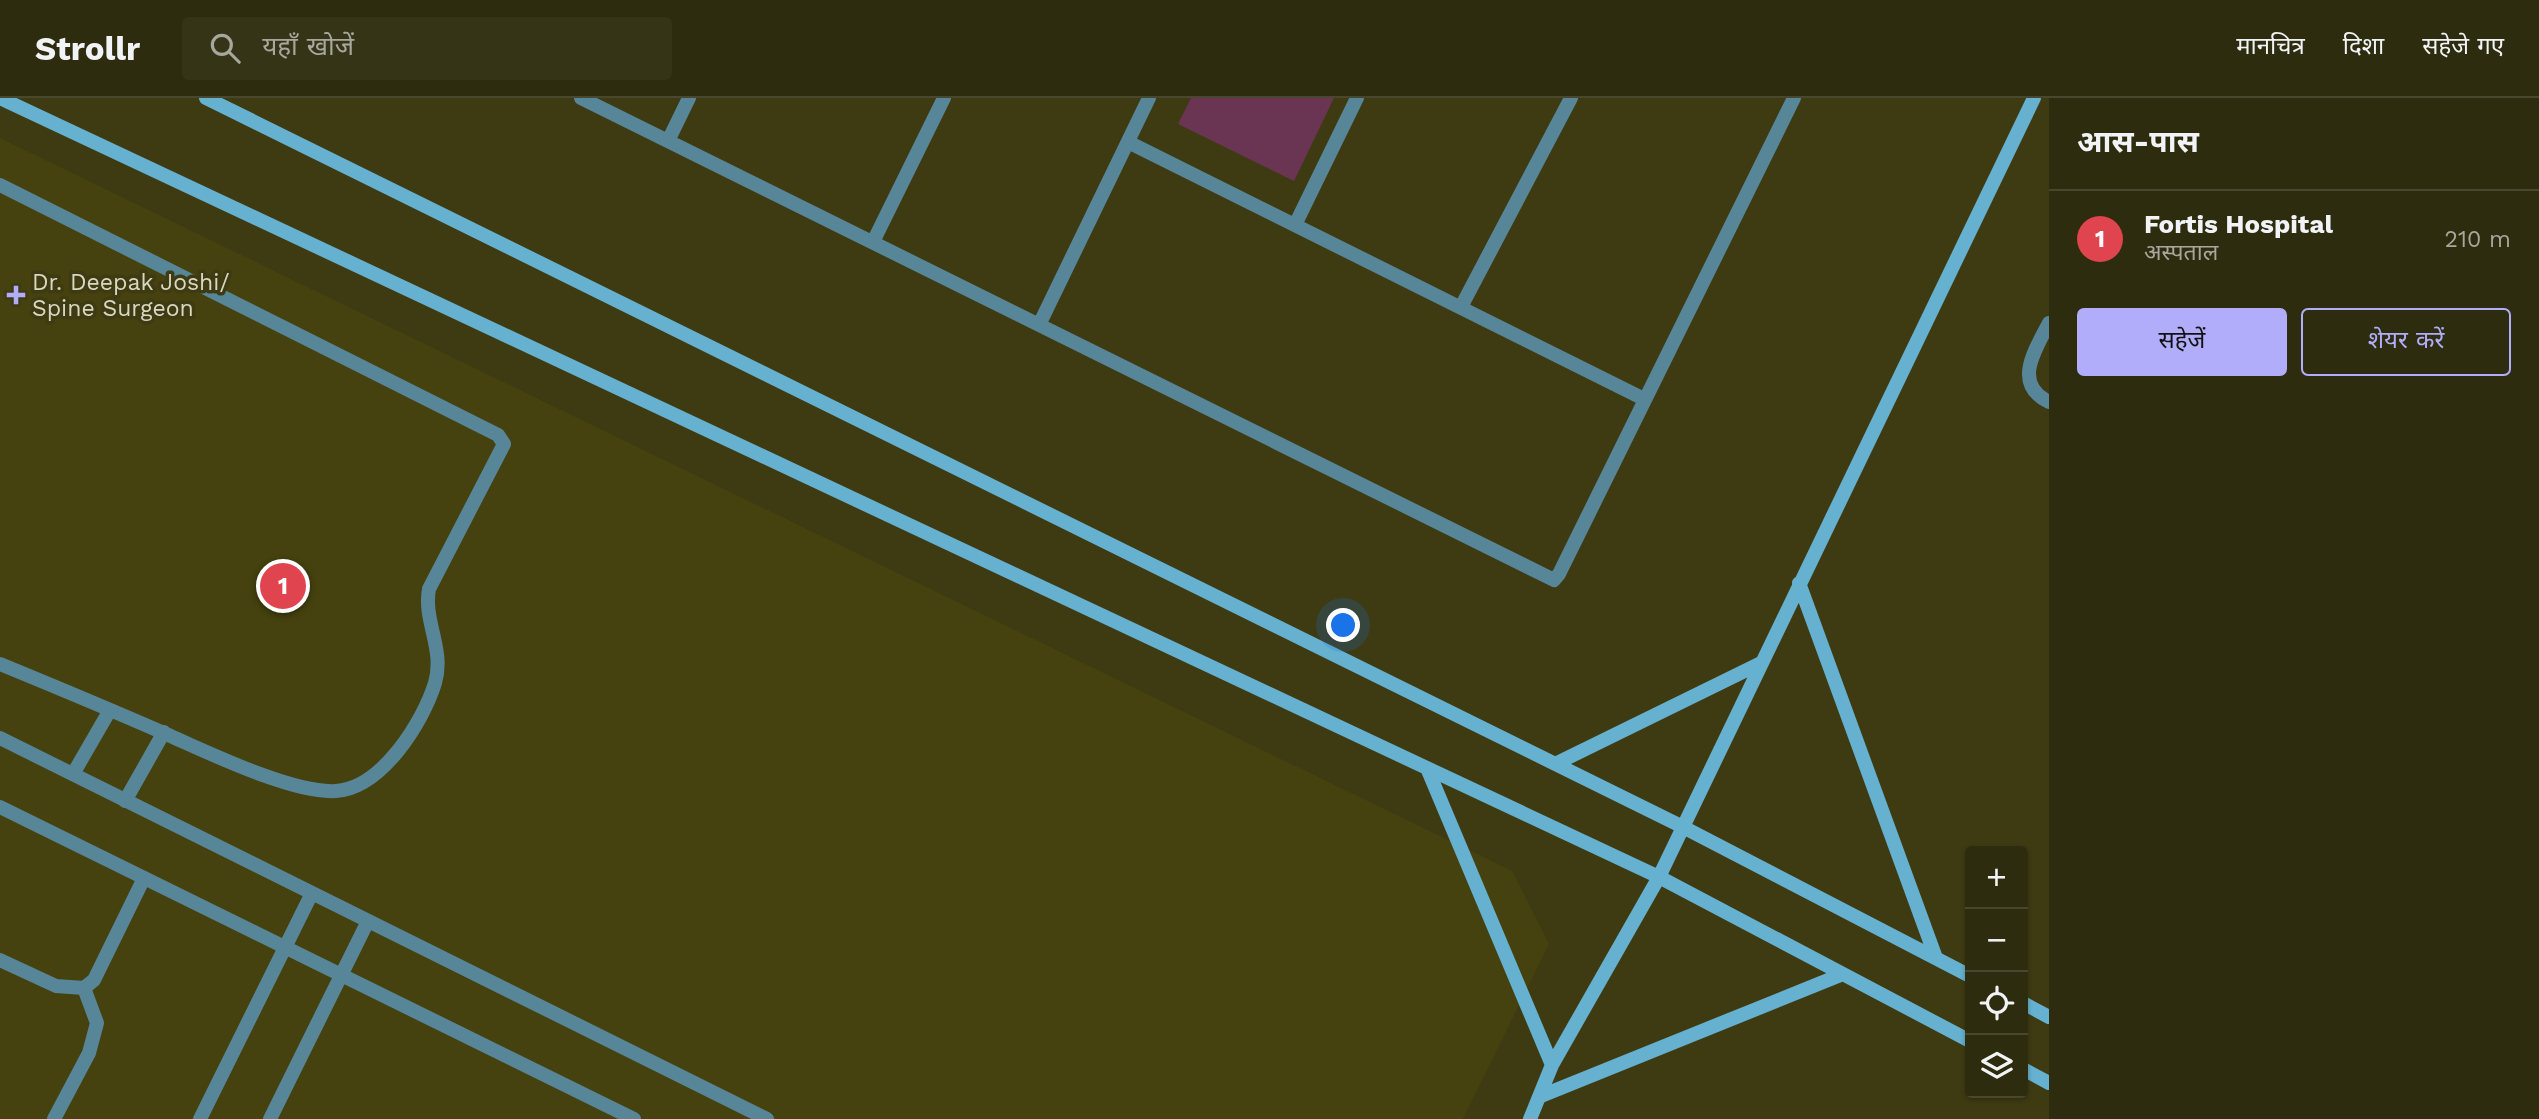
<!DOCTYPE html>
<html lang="hi">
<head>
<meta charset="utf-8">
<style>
  :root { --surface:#2e2c0e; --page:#363417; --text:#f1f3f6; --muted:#a7a79e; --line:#49482e; --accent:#b1adfa }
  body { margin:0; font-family:"Work Sans","Noto Sans Devanagari",sans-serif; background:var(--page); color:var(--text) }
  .controls { position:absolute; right:21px; bottom:21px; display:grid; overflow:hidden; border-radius:7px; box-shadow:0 2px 5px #0004 }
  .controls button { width:63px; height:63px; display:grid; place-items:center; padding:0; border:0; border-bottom:2px solid var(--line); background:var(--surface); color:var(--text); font:35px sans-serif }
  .you { position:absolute; left:1344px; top:528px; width:24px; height:24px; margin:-18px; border:5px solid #fff; border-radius:50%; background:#1a73e8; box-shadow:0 0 0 10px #1a73e833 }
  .badge { display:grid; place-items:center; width:46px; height:46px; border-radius:50%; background:var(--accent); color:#fff; font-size:23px; font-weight:700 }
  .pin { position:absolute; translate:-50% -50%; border:4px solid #fff; box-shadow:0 2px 7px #0006 }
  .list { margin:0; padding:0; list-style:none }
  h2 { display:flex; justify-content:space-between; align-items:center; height:91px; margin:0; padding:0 28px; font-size:30px }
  h2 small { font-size:23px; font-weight:400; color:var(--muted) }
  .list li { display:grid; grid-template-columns:46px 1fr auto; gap:21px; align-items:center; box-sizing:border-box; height:98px; padding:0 28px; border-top:2px solid var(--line) }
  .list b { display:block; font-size:26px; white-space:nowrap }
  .list p { margin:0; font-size:23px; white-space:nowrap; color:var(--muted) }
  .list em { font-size:23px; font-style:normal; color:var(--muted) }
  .actions { display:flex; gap:14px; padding:21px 28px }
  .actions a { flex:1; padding:16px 0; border:2px solid var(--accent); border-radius:7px; text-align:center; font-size:24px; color:var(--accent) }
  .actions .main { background:var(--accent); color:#111 }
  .icon { flex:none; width:38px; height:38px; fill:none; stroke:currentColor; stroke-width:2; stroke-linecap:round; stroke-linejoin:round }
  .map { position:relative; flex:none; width:2049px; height:1021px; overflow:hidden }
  header { display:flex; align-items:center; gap:42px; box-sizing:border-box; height:98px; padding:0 35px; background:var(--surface); border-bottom:2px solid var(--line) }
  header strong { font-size:33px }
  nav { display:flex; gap:38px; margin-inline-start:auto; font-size:24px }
  .search { width:490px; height:63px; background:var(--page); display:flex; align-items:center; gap:18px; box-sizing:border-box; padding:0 24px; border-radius:7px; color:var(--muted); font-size:26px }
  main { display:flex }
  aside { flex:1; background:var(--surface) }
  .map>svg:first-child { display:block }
</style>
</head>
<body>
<header>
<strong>Strollr</strong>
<div class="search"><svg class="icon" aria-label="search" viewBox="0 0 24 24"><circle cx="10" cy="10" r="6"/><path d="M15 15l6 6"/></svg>यहाँ खोजें</div>
<nav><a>मानचित्र</a><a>दिशा</a><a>सहेजे गए</a></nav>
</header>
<main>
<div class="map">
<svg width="2049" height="1021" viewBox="0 0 2049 1021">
  <rect width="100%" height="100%" fill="#3e3b13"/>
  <path fill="#45420f" d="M 0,40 L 1512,773 L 1549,846 L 1463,1021 L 0,1021 Z"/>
  <path fill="#693553" d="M 1191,0 L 1334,0 L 1294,83 L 1178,26 Z"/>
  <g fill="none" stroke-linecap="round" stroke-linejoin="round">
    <path stroke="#588699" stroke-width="14" d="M 0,87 L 498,337 L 504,346 L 429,491 C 423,523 445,551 435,585 C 423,624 382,690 336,693 C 293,696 207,654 166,636 C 111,612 56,589 0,566
      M 2049,225 C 2035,252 2012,286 2049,304
      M 73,676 L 110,612
      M 125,703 L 164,634
      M 0,862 L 56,888 L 84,890 L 94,882 L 144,780
      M 54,1021 L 89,955 L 97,925 L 84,890"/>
    <path stroke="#588699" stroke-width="14" d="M 581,0 L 1554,482 L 1559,476 L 1794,0
      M 668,43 L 689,0
      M 1128,44 L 1644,301
      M 1295,127 L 1357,0
      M 873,144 L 944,0
      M 1461,209 L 1571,0
      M 1039,227 L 1149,0"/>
    <path stroke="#588699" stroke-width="14" d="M 0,640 L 767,1021
      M 0,709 L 634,1021
      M 200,1021 L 312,795
      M 270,1021 L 368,823"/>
    <path stroke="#65b1cf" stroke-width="14" d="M 0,0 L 1659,779 L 1970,943
      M 206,0 L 1681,728 L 1970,878
      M 1799,485 L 1936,860
      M 1555,666 L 1761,565
      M 1427,670 L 1552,967
      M 2023,905 L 2049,919
      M 2023,971 L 2049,985
      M 1541,998 L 1843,876
      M 1530,1021 L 1552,967 L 1659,779 L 2034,0"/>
  </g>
  <path fill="#b1adfa" stroke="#3e3b13" stroke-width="2.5" d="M12.5 186.5h7v7h7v7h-7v7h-7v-7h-7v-7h7z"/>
  <g text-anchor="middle" stroke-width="7" stroke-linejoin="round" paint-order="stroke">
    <g font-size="23" fill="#d8d7c1" stroke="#3e3b13" text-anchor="start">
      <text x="32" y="192">Dr. Deepak Joshi/<tspan x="32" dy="26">Spine Surgeon</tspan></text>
    </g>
  </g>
</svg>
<div class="controls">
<button>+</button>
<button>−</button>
<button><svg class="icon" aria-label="locate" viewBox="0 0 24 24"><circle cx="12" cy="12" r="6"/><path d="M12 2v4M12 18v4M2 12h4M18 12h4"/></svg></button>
<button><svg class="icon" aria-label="layers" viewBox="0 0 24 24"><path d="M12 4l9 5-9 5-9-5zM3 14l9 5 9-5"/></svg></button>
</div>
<div class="you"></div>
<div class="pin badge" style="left:283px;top:488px;background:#e0444e">1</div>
</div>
<aside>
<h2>आस-पास<small></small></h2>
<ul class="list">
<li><span class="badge" style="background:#e0444e">1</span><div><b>Fortis Hospital</b><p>अस्पताल</p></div><em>210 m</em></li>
</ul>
<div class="actions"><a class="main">सहेजें</a><a>शेयर करें</a></div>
</aside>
</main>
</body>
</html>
